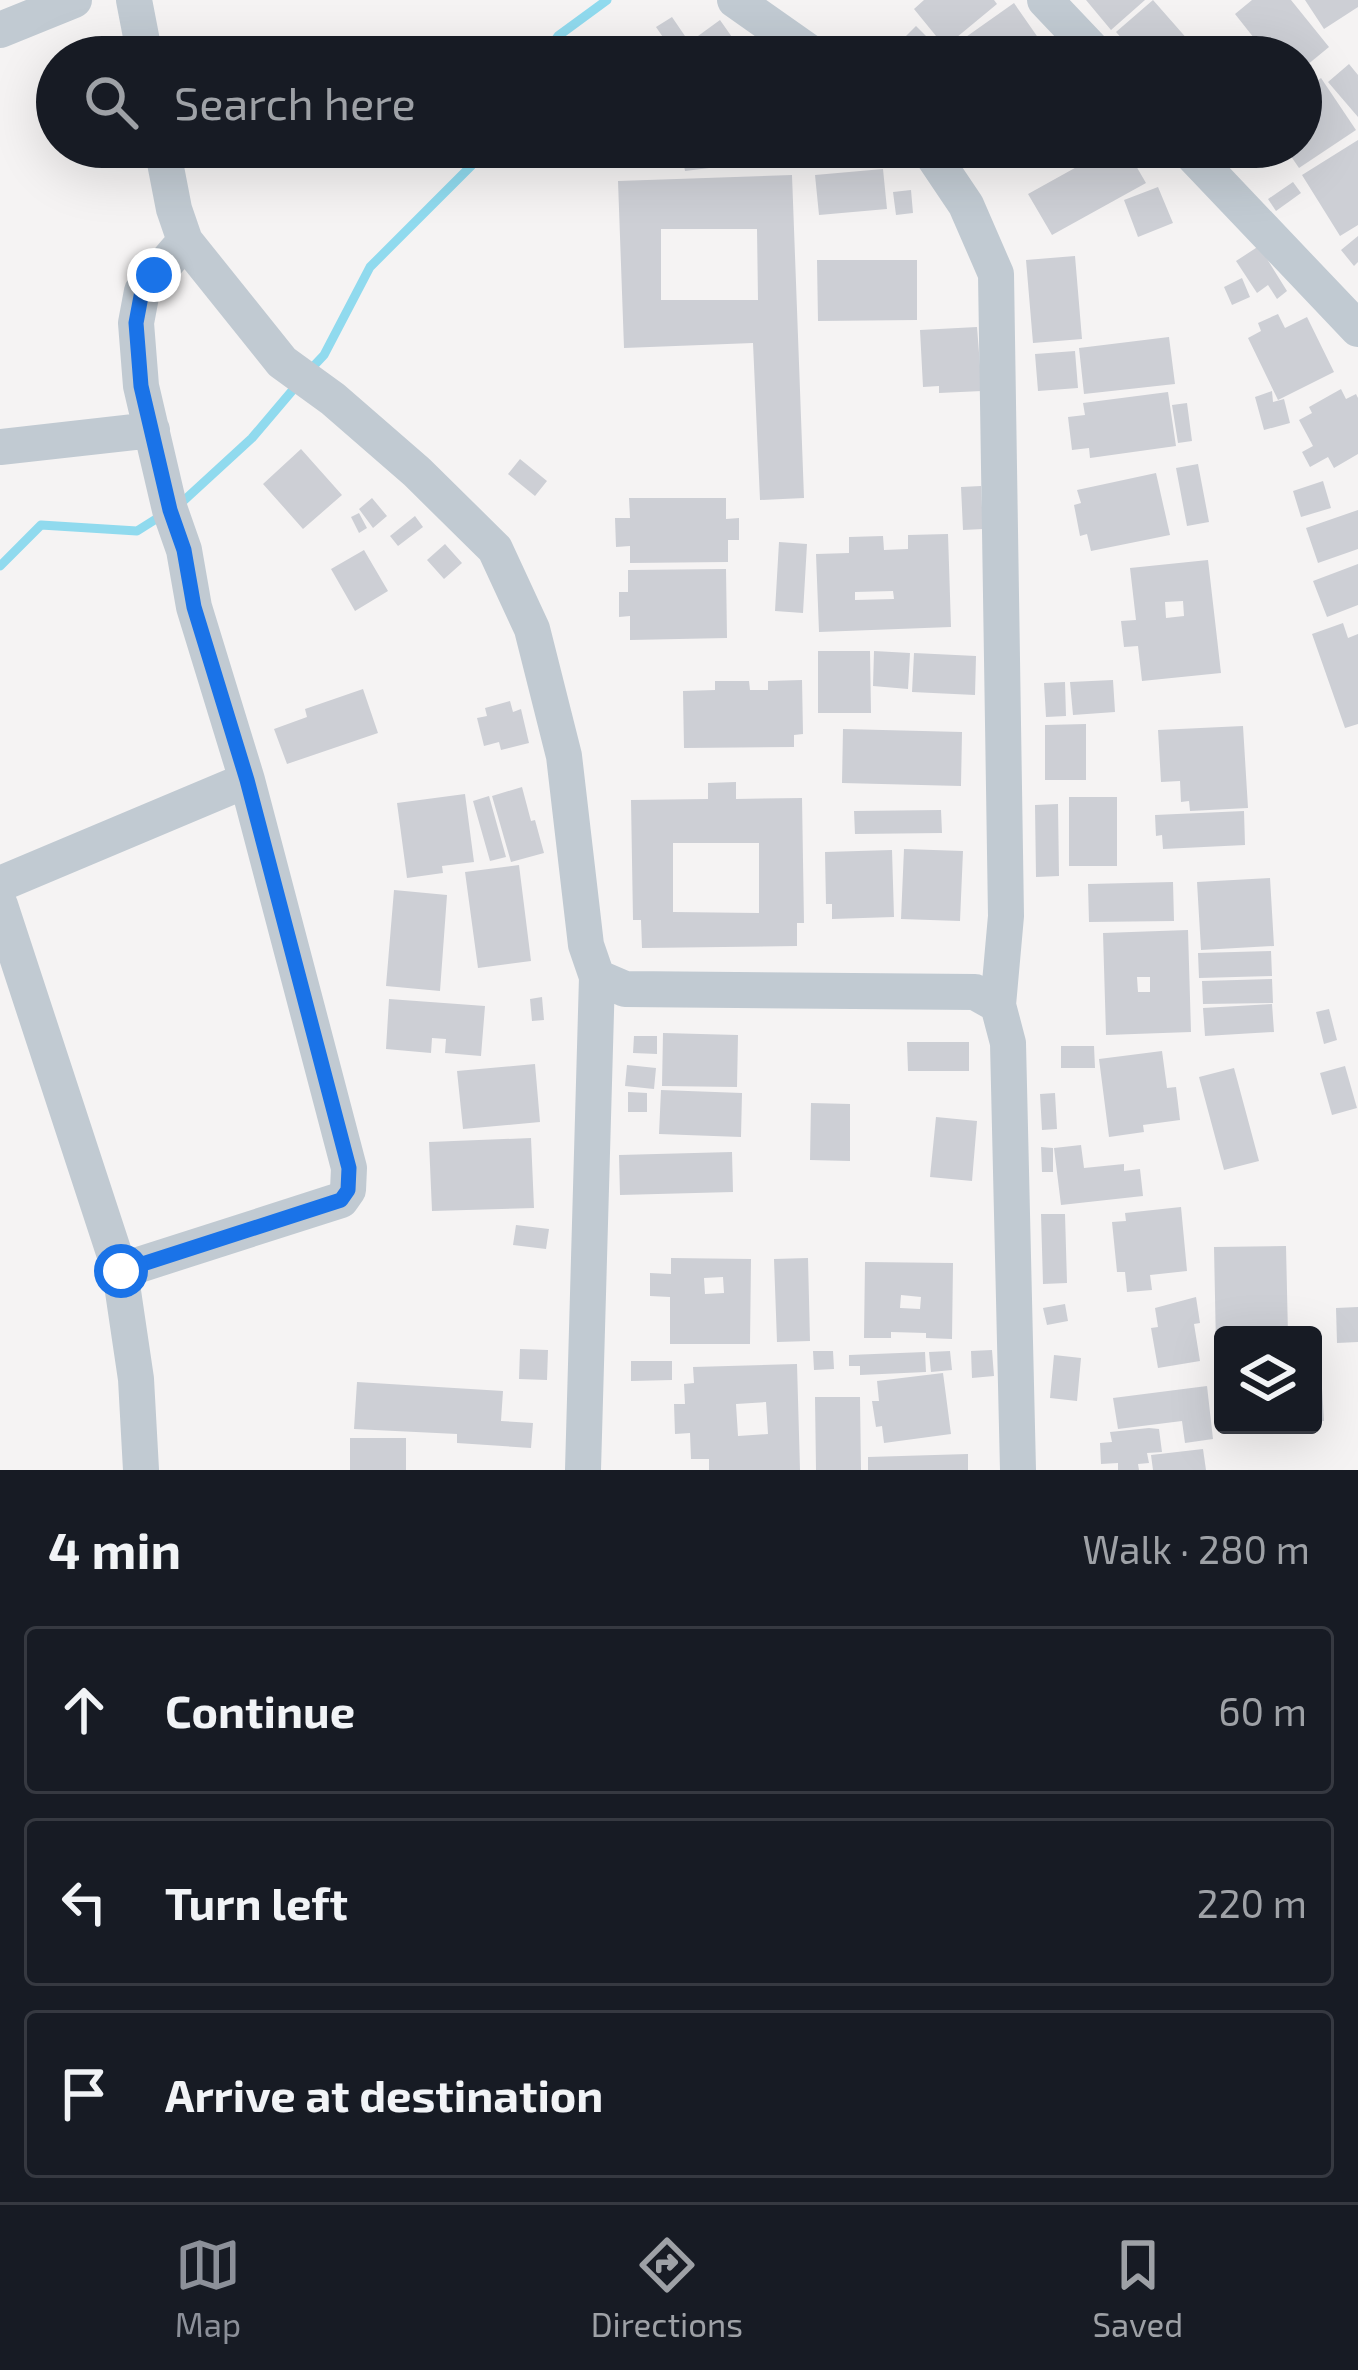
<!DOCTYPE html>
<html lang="en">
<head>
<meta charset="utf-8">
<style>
  :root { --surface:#171b24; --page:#20242c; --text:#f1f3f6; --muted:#9ea1a6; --line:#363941; --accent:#8c9099 }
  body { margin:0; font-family:"Exo 2",sans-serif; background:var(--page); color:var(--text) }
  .controls { position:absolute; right:36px; bottom:36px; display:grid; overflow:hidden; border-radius:12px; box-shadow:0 12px 48px #0002 }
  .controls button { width:108px; height:108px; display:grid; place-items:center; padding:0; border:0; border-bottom:3px solid var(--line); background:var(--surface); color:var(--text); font:60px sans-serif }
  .stop { position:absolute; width:36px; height:36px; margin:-27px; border:9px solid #1a73e8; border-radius:50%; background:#fff }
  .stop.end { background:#1a73e8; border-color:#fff; box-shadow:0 3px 12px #0008 }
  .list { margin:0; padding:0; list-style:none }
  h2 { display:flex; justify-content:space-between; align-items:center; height:156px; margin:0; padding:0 48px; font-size:51px }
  h2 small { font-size:39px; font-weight:400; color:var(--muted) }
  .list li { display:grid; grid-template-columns:78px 1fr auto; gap:36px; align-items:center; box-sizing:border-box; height:168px; margin:0 24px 24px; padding:0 24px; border:3px solid var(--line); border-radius:12px }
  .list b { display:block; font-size:45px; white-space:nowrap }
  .list em { font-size:39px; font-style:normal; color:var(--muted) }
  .icon { flex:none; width:66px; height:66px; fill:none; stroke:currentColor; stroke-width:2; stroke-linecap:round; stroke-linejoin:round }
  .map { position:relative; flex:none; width:1358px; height:1470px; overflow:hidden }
  .search { position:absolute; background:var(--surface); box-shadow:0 12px 48px #0002; left:36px; right:36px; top:36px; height:132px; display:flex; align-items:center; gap:30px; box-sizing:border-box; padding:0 42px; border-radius:66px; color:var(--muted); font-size:45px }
  .sheet { height:732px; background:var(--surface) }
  nav { display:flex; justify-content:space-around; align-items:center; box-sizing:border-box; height:168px; border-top:3px solid var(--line); background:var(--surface); font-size:33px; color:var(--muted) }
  nav a { display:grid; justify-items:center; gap:6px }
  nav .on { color:var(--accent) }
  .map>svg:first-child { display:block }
</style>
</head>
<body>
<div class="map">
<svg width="1358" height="1470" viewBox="0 0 1358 1470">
  <rect width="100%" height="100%" fill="#f5f3f3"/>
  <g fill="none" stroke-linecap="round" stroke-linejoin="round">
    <path stroke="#90daee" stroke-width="9" d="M 543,57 L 558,36 L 607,0
      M 308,372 L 324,355 L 370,267 L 471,166 L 483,147
      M 179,505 L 252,438 L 297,385
      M 0,566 L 41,525 L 137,531 L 164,514"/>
  </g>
  <path fill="#cdcfd5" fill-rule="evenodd" d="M 924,0 L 994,0 L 997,4 L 945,47 L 914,9 Z
    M 1086,0 L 1145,0 L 1111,30 Z
    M 1153,0 L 1189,41 L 1170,57 L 1138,57 L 1116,32 Z
    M 1252,0 L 1291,0 L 1329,47 L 1301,70 L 1301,57 L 1269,57 L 1235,14 Z
    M 1305,0 L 1358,0 L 1358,7 L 1324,29 Z
    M 1014,3 L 1039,39 L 1014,57 L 964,57 L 956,44 Z
    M 672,17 L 687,39 L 671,49 L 656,27 Z
    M 720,20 L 746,57 L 680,57 L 676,52 Z
    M 916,26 L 947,57 L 885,57 Z
    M 663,41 L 672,57 L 636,57 Z
    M 1349,64 L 1358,75 L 1358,117 L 1328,82 Z
    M 1321,78 L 1356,130 L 1299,168 L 1286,149 L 1278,155 L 1273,147 L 1301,147 L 1301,92 Z
    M 1358,140 L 1358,225 L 1340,236 L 1302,175 Z
    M 768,147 L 795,147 L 774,159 Z
    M 1085,147 L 1125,147 L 1146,183 L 1052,235 L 1028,194 L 1082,164 L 1076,152 Z
    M 707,151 L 709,168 L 685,171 L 682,155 Z
    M 883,169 L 887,209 L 819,215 L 815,175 Z
    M 792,175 L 804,498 L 760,500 L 753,343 L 624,348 L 618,181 ZM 661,229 L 757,229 L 758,300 L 661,300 Z
    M 1293,182 L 1301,193 L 1276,211 L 1268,199 Z
    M 1158,187 L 1173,223 L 1138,237 L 1124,200 Z
    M 911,190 L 913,213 L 896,215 L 893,192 Z
    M 1358,236 L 1358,262 L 1354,266 L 1341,250 Z
    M 1259,246 L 1287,291 L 1277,299 L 1268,285 L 1257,293 L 1236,261 Z
    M 1075,256 L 1082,339 L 1033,343 L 1026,260 Z
    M 817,260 L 917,260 L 917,320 L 818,321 Z
    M 1242,278 L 1250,297 L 1232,305 L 1224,287 Z
    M 1278,314 L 1285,328 L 1307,317 L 1334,372 L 1278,400 L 1248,338 L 1261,331 L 1258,323 Z
    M 977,327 L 982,391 L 939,393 L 939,386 L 923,387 L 920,330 Z
    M 1169,337 L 1175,384 L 1084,394 L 1079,348 Z
    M 1075,351 L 1078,388 L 1038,391 L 1035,354 Z
    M 1341,389 L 1346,399 L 1356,394 L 1358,398 L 1358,454 L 1334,468 L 1328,457 L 1310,467 L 1302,452 L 1313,446 L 1299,420 L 1312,413 L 1309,407 Z
    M 1272,391 L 1273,402 L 1284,399 L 1290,423 L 1264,430 L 1255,397 Z
    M 1168,392 L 1176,446 L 1090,458 L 1089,448 L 1072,450 L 1068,417 L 1085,415 L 1083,403 Z
    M 1187,403 L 1192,441 L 1178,443 L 1172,405 Z
    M 301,449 L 342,495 L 303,529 L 263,484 Z
    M 520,459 L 547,481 L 535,496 L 508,474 Z
    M 1198,464 L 1209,522 L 1187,526 L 1176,468 Z
    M 1156,473 L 1170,535 L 1091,551 L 1087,534 L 1080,536 L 1074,505 L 1081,503 L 1077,490 Z
    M 1323,481 L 1331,508 L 1301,517 L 1293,491 Z
    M 981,486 L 983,529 L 963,530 L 961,487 Z
    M 372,498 L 387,516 L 373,528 L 359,509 Z
    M 629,498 L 726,498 L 726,519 L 739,518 L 739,540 L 728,540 L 728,562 L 630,563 L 630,546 L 616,547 L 615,518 L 630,518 Z
    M 1358,510 L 1358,549 L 1318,563 L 1306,528 Z
    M 359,513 L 367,528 L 359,533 L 351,517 Z
    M 415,516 L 423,527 L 398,546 L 390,536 Z
    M 948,534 L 951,627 L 819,632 L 816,554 L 849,553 L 849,537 L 883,536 L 884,550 L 908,549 L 908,535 ZM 893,591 L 894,599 L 855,600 L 855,592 Z
    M 779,542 L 807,544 L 803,613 L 775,611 Z
    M 445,544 L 462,563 L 444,579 L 427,560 Z
    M 364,550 L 388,591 L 355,611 L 331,569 Z
    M 1208,560 L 1221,673 L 1142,681 L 1138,646 L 1124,647 L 1121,621 L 1136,620 L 1130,568 ZM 1183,601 L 1184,616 L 1166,618 L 1165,602 Z
    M 1358,564 L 1358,605 L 1327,617 L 1313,581 Z
    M 726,569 L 727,638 L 630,640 L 630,616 L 619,617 L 619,592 L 628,592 L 628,570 Z
    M 1343,623 L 1348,638 L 1358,634 L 1358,724 L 1345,728 L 1312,634 Z
    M 818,651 L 870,651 L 871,713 L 818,713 Z
    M 874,651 L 910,653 L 908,689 L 873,686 Z
    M 914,653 L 976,656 L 975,695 L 912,692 Z
    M 802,680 L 803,734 L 794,735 L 794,747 L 684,748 L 683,691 L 715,690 L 715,681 L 749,681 L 750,690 L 768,690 L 768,681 Z
    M 1113,680 L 1115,712 L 1073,715 L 1070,682 Z
    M 1065,682 L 1066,716 L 1046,717 L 1044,683 Z
    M 363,689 L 378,733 L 287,764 L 274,729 L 307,717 L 305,709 Z
    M 510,701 L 513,712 L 521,709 L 529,743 L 501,750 L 499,742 L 484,746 L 477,718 L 487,716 L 485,708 Z
    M 1086,724 L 1086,780 L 1045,780 L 1045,725 Z
    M 1243,726 L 1248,808 L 1190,811 L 1189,801 L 1181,802 L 1180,781 L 1161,782 L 1158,730 Z
    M 843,729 L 962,732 L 961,786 L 842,783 Z
    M 736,782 L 736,799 L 802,798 L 804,923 L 797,923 L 797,946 L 642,948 L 641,920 L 633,920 L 631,800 L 708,799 L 708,783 ZM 673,843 L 759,843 L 759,913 L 673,912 Z
    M 522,787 L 531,821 L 535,820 L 544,853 L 511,862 L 492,796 Z
    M 465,794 L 474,862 L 442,866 L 443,873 L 407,878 L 397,803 Z
    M 489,796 L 506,857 L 490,861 L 473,801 Z
    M 1069,797 L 1117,797 L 1117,866 L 1069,866 Z
    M 1058,804 L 1059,876 L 1036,877 L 1035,805 Z
    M 941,810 L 942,833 L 855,834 L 854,811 Z
    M 1244,811 L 1245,845 L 1163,849 L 1162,835 L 1156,836 L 1155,815 Z
    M 904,849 L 963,851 L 960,921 L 901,919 Z
    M 892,850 L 894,917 L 832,919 L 832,904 L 826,904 L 825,852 Z
    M 519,865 L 531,961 L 478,968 L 465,872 Z
    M 1270,878 L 1274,946 L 1201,950 L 1197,882 Z
    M 1173,882 L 1174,921 L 1089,922 L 1088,884 Z
    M 394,890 L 447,895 L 440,991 L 386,986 Z
    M 1188,930 L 1191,1032 L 1106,1035 L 1103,933 ZM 1137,977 L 1150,977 L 1150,992 L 1138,992 Z
    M 1271,951 L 1272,976 L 1199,978 L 1198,953 Z
    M 1272,979 L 1273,1003 L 1203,1004 L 1202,981 Z
    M 542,997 L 544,1020 L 532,1021 L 530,999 Z
    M 389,999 L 485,1006 L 481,1056 L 445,1053 L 446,1039 L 432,1038 L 431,1053 L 386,1049 Z
    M 1272,1004 L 1274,1032 L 1205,1036 L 1203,1008 Z
    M 1329,1009 L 1337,1040 L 1324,1044 L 1316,1012 Z
    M 663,1033 L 738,1035 L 737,1087 L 662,1086 Z
    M 634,1036 L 657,1036 L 657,1054 L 633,1053 Z
    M 907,1042 L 969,1042 L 969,1071 L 908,1071 Z
    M 1061,1046 L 1094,1046 L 1095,1068 L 1061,1068 Z
    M 1162,1051 L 1167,1088 L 1176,1087 L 1180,1120 L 1143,1125 L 1144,1132 L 1109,1137 L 1099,1059 Z
    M 535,1064 L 540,1122 L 463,1129 L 457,1071 Z
    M 627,1065 L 656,1068 L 654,1089 L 625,1086 Z
    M 1345,1066 L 1357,1108 L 1332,1115 L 1320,1073 Z
    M 1234,1068 L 1259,1161 L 1224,1170 L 1199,1077 Z
    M 661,1090 L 742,1093 L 741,1137 L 659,1134 Z
    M 628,1092 L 647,1093 L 647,1112 L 628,1112 Z
    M 1055,1093 L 1057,1129 L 1042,1130 L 1040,1094 Z
    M 811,1103 L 850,1104 L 850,1161 L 810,1160 Z
    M 936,1117 L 977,1121 L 972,1181 L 930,1177 Z
    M 531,1138 L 534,1208 L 432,1211 L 429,1142 Z
    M 1081,1145 L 1084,1168 L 1124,1164 L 1124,1171 L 1140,1169 L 1143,1196 L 1061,1205 L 1054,1148 Z
    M 1041,1147 L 1053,1148 L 1053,1172 L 1042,1172 Z
    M 732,1152 L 733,1192 L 620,1195 L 619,1155 Z
    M 1181,1207 L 1187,1271 L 1150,1275 L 1152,1290 L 1127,1292 L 1125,1272 L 1117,1272 L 1112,1222 L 1126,1221 L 1125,1213 Z
    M 1041,1214 L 1065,1214 L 1067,1283 L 1043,1284 Z
    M 516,1225 L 549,1229 L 546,1249 L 513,1245 Z
    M 1286,1246 L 1288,1335 L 1223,1335 L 1223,1347 L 1216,1347 L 1214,1247 Z
    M 671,1258 L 751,1259 L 750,1344 L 670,1344 L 670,1297 L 650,1296 L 650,1273 L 671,1274 ZM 723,1277 L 724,1293 L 705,1294 L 704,1278 Z
    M 808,1258 L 810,1341 L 777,1342 L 774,1259 Z
    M 865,1262 L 953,1263 L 952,1339 L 926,1338 L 926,1333 L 891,1332 L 891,1338 L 864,1338 ZM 901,1295 L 921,1297 L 920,1309 L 900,1308 Z
    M 1196,1297 L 1200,1323 L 1194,1324 L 1200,1361 L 1158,1368 L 1151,1328 L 1158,1327 L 1155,1308 Z
    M 1065,1304 L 1068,1321 L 1047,1325 L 1043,1308 Z
    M 1358,1307 L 1358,1342 L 1337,1343 L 1336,1308 Z
    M 520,1349 L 548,1350 L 547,1380 L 519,1379 Z
    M 992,1350 L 994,1376 L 972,1378 L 971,1351 Z
    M 813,1351 L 833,1351 L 834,1369 L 814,1370 Z
    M 950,1351 L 952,1370 L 931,1372 L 929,1352 Z
    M 925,1352 L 926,1372 L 860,1375 L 860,1366 L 849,1366 L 849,1355 Z
    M 1054,1355 L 1081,1358 L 1077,1401 L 1050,1398 Z
    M 1320,1355 L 1324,1421 L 1313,1422 L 1313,1356 Z
    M 631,1361 L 672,1361 L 672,1380 L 631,1381 Z
    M 797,1364 L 800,1470 L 709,1470 L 709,1459 L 691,1459 L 690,1433 L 675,1434 L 674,1404 L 685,1404 L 684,1384 L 694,1383 L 693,1367 ZM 766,1402 L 768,1434 L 738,1436 L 736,1404 Z
    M 943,1373 L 951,1434 L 884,1443 L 882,1426 L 876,1427 L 872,1401 L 879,1401 L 877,1381 Z
    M 357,1382 L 503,1391 L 501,1421 L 533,1423 L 531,1448 L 457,1443 L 457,1434 L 354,1429 Z
    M 1207,1386 L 1213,1439 L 1185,1443 L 1182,1421 L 1118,1429 L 1113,1398 Z
    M 815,1397 L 860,1397 L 861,1470 L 816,1470 Z
    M 1149,1428 L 1159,1429 L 1162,1452 L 1147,1453 L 1149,1463 L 1138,1464 L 1139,1470 L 1118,1470 L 1118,1463 L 1101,1464 L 1100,1443 L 1112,1442 L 1110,1432 Z
    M 350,1438 L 406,1438 L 406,1470 L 350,1470 Z
    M 1203,1449 L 1206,1470 L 1153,1470 L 1151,1455 Z
    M 968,1454 L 968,1470 L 868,1470 L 868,1457 Z"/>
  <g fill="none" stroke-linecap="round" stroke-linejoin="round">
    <path stroke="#c1cad2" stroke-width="36" d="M 134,0 L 145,57
      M 735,0 L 816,57
      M 1045,0 L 1099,57
      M 0,30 L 74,0
      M 162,147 L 174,209 L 185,241 L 282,362 L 333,399 L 417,472 L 495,549 L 532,629 L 564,756 L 586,945 L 597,977 L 625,989 L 975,992 L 998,1005 L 1008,1043 L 1018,1470
      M 927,147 L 966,205 L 996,274 L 1006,916 L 998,1005
      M 1185,147 L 1358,329
      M 0,447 L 152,430
      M 0,884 L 247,780
      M 0,905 L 120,1271 L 136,1379 L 141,1470
      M 120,1271 L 341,1200 L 348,1190 L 349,1168 L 247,780 L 194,607 L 184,550 L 170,510 L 141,386 L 136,323 L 142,291 L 185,241
      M 583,1470 L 597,977"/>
  </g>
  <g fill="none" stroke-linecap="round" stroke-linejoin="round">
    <path stroke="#1a73e8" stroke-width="15" d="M 121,1271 L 341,1200 L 348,1190 L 349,1168 L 247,780 L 194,607 L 184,550 L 170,510 L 141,386 L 136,323 L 142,291 L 154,275"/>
  </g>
</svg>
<div class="controls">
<button><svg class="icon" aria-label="layers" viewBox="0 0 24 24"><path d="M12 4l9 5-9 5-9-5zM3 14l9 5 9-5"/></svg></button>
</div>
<div class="stop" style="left:121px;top:1271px"></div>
<div class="stop end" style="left:154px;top:275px"></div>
<div class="search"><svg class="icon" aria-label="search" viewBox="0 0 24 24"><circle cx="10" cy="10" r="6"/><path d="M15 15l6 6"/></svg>Search here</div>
</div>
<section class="sheet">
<h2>4 min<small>Walk · 280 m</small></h2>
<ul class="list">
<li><svg class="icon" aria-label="ahead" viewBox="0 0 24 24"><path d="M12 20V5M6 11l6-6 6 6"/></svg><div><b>Continue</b></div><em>60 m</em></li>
<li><svg class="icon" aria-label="left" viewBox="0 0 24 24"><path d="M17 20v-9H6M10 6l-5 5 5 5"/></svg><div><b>Turn left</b></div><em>220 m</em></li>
<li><svg class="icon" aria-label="arrive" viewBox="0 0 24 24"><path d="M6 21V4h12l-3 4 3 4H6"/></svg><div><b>Arrive at destination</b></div></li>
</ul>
</section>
<nav>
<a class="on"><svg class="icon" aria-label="map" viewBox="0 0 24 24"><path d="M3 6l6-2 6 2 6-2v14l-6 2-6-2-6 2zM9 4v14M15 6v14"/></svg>Map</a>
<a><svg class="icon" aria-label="directions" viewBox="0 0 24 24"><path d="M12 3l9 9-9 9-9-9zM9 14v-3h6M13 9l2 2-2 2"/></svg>Directions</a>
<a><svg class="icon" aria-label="saved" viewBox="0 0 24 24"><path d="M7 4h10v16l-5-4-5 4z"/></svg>Saved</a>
</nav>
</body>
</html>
